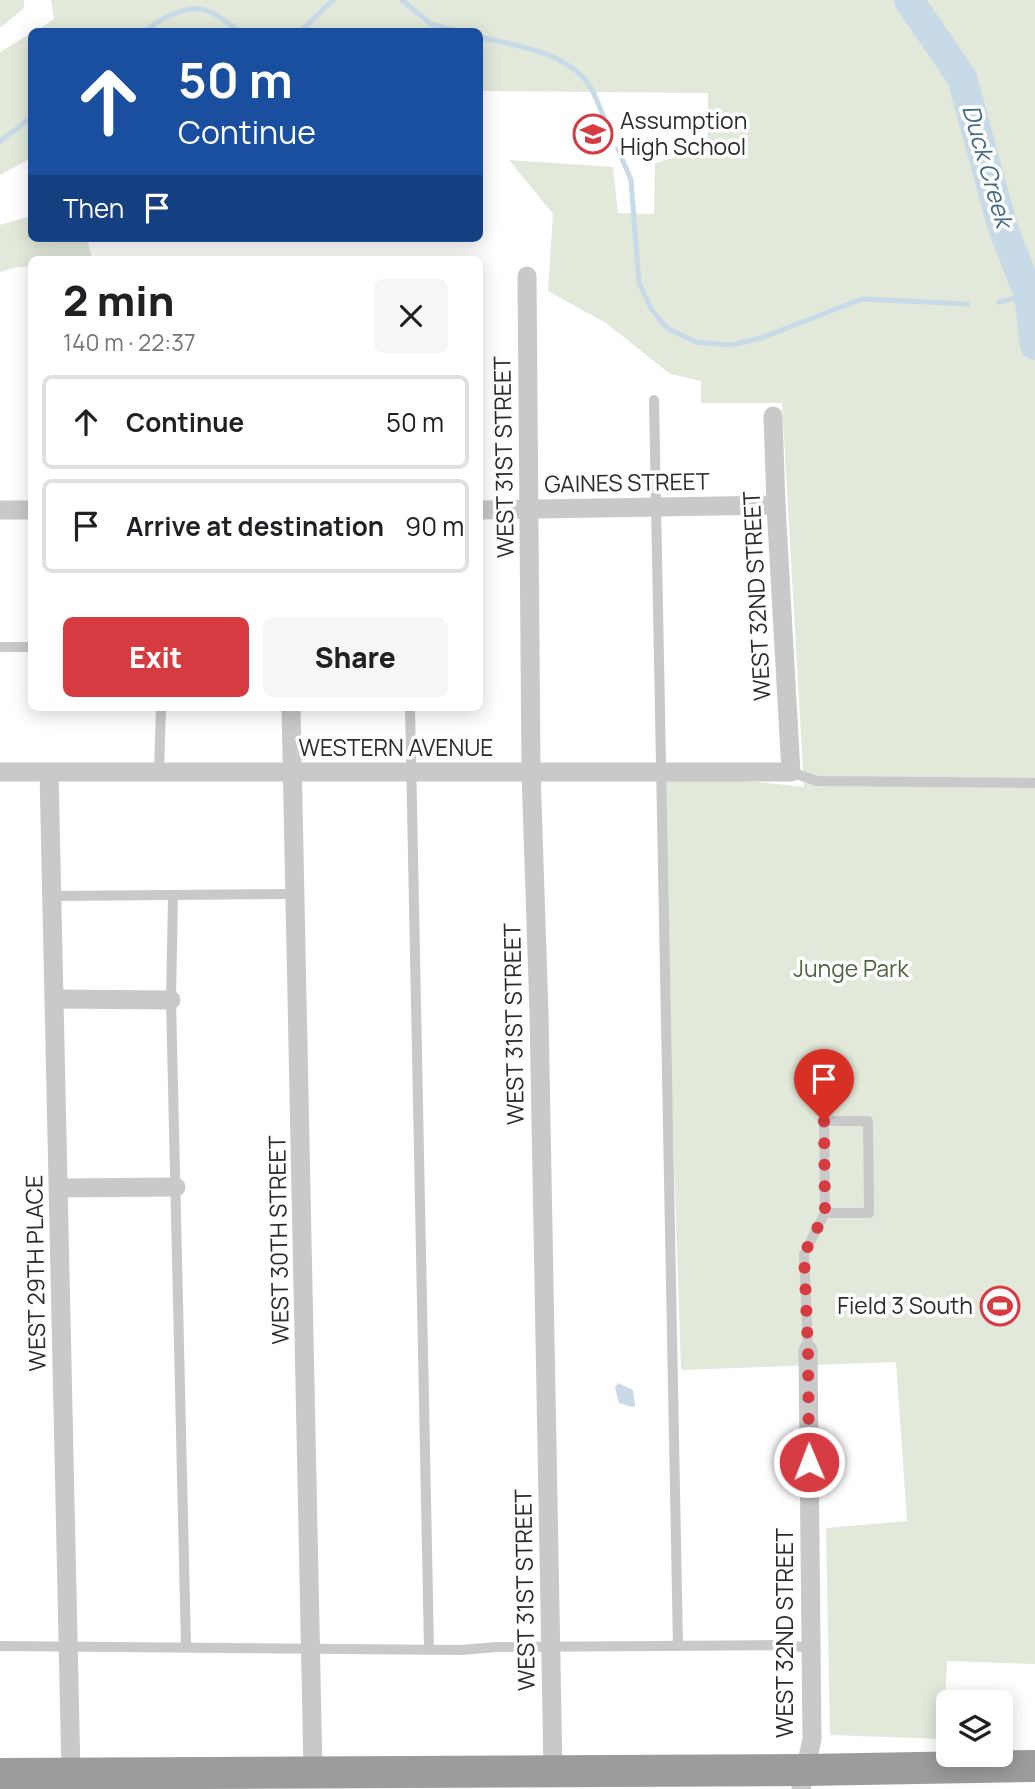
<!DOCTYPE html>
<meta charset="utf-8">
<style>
body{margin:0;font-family:Manrope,sans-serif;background:#f6f6f6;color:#202124;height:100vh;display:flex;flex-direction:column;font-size:26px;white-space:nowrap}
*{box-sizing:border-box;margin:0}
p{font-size:23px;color:#757577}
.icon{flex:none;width:38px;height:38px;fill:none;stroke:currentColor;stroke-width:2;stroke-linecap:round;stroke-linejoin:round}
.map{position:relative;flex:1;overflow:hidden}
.panel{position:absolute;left:28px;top:256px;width:455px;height:455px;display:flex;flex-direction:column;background:#fff;border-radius:10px;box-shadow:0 4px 18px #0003}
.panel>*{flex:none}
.hud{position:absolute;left:28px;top:28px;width:455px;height:214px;border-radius:10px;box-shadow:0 4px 18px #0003;background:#1a4fa0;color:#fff;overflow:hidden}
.controls{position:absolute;left:936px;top:1690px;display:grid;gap:14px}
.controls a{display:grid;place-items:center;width:77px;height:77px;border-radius:10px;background:#fff;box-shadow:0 4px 18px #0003;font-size:35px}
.pin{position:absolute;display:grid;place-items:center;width:60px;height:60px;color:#fff;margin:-72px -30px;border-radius:50% 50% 50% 0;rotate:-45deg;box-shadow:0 0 7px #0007}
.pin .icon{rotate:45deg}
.me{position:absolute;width:77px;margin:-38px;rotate:359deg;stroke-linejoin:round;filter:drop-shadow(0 0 5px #0008)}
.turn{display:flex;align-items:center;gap:24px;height:147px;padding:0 35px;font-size:32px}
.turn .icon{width:91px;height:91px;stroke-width:2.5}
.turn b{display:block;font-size:49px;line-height:60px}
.then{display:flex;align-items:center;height:66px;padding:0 35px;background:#0003;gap:14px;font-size:26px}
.round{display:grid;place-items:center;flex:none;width:74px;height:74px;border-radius:10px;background:#f6f6f6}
.overview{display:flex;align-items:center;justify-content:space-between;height:119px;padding:0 35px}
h1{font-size:42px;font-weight:800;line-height:52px}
.primary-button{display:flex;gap:14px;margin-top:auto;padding:14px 35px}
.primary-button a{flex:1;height:80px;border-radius:10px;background:#d63b41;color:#fff;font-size:28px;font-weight:800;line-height:80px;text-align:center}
.primary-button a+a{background:#f6f6f6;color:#202124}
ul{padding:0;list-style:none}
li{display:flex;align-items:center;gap:21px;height:94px;margin:0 14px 10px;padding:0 21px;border:4px solid #e0e0e0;border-radius:10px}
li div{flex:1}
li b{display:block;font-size:26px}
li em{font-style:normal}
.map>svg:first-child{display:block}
.green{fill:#e2e9da}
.water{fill:#c8dae7}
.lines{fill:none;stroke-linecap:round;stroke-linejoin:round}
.stream{stroke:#c8dae7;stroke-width:5}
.river{stroke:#c8dae7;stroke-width:30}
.service{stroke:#c9c9c9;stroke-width:10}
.minor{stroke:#c9c9c9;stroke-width:19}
.trunk{stroke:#9c9c9c;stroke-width:32}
.route{stroke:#d63b41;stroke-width:12;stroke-dasharray:0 21.6}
.labels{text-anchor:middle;stroke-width:7;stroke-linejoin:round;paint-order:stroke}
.poi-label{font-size:23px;fill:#2c2c2c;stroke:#fff;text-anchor:start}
.street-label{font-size:23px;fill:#2c2c2c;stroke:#fff}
.park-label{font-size:23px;fill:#4e643e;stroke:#fff}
.water-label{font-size:24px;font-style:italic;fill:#416987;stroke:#fff}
</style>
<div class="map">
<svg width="1035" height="1789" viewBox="0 0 1035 1789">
<rect width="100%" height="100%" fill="#fff"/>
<g class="green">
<polygon points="0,0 24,0 24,8 0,28"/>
<polygon points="51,0 1035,0 1035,1664 947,1661 943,1739 830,1735 826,1528 907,1521 896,1362 681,1370 661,772 804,787 782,403 701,403 701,381 670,374 606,323 548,291 553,214 509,160 613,167 618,213 654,214 655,163 690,153 707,153 708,93 480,91 480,32 34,32 54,19"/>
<polygon points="31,33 31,158 0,175 0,52"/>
<polygon points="31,216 32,238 87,238 92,259 32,259 31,267 17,267 0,272 0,225"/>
</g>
<polygon class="water" points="618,1383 633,1390 635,1406 633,1407 619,1403 615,1388"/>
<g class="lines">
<g class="stream">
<polyline points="402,0 431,24 460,32"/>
<path d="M144 32C162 18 190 1 212 13 223 18 230 27 241 32"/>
<polyline points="300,32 333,0"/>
<path d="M480 37C517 46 569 52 591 88 596 97 600 108 604 118"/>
<polyline points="0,141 32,117"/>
<polyline points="618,149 631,180 639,283 652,310 667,328 696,342 731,345 761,338 862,299 968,304"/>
<polyline points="999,302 1029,295"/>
</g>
<polyline class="river" points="909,0 962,78 1003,228 1029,295 1035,345"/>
<g class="service">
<polyline points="654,400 678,1646"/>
<polyline points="0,647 32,647"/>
<polyline points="410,707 429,1649"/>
<polyline points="159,772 161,707"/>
<polyline points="791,772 817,781 1035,783"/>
<polyline points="51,896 296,894"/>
<polyline points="173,896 171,1000 186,1647"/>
<polyline points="808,1350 804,1254 825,1213 869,1213 868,1121 824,1121 825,1213"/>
<polyline points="0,1646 461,1650 496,1647 784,1645 811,1648"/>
</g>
<g class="minor">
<polyline points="527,276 531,772 539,1013 553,1771"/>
<polyline points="0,510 32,510"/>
<polyline points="480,510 776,505"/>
<polyline points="291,707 313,1771"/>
<polyline points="0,772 791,772 776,505 773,416"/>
<polyline points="49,772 71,1774"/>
<polyline points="54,999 171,1000"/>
<polyline points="59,1188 176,1187"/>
<polyline points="801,1789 812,1739 808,1350"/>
</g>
<polyline class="trunk" points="0,1774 805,1770 1035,1766"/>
</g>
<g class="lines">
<polyline class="route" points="809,1462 808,1350 804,1254 825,1213 824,1121"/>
</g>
<defs>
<symbol id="school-ring" viewBox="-11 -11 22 22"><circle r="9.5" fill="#fff" stroke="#d63b41" stroke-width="1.5"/><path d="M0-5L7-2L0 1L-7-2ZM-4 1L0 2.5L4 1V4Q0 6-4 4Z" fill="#d63b41"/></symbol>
<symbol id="stadium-ring" viewBox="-11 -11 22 22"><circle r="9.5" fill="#fff" stroke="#d63b41" stroke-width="1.5"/><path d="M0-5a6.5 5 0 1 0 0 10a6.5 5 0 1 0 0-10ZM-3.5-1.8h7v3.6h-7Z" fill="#d63b41"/></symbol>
</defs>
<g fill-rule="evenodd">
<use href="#school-ring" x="571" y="112" width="44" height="44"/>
<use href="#stadium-ring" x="978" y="1284" width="44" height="44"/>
</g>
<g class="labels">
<g class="poi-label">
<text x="620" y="129">Assumption<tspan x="620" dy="26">High School</tspan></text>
<text x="973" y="1314" text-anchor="end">Field 3 South</text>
</g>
<g class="street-label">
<text transform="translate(504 457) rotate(-91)" y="8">WEST 31ST STREET</text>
<text transform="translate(627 483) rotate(-1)" y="8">GAINES STREET</text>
<text transform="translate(757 596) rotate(-93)" y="8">WEST 32ND STREET</text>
<text x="396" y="756">WESTERN AVENUE</text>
<text transform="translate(514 1024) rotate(-91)" y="8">WEST 31ST STREET</text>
<text transform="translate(279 1240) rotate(-91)" y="8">WEST 30TH STREET</text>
<text transform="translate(36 1273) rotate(-91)" y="8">WEST 29TH PLACE</text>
<text transform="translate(525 1590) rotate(-91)" y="8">WEST 31ST STREET</text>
<text transform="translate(785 1633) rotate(-90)" y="8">WEST 32ND STREET</text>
</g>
<g class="park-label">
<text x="851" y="977">Junge Park</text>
</g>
<g class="water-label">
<text transform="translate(987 166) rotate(74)" y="8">Duck Creek</text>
</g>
</g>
</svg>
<div class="controls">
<a><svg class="icon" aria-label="layers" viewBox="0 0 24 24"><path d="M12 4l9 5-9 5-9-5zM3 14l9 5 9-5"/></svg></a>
</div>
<div class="pin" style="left:824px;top:1121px;background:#d93025"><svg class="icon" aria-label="arrive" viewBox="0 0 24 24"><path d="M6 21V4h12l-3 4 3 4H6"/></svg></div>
<svg class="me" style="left:809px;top:1462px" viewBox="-20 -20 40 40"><circle r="17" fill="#d63b41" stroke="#fff" stroke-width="3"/><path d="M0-11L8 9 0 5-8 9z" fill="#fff"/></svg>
<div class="hud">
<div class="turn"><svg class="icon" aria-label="ahead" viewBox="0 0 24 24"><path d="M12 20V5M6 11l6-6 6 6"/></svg><div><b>50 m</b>Continue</div></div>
<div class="then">Then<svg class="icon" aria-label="arrive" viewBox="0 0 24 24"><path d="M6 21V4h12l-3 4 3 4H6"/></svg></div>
</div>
<section class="panel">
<div class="overview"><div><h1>2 min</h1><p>140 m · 22:37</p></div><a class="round"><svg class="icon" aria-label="close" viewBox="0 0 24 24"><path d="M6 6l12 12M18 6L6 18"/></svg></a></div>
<ul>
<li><svg class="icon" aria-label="ahead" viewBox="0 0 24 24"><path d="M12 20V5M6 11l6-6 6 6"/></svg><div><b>Continue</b></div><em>50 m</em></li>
<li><svg class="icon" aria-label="arrive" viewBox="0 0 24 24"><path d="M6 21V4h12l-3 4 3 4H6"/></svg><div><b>Arrive at destination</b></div><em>90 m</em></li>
</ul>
<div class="primary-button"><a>Exit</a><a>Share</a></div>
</section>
</div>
